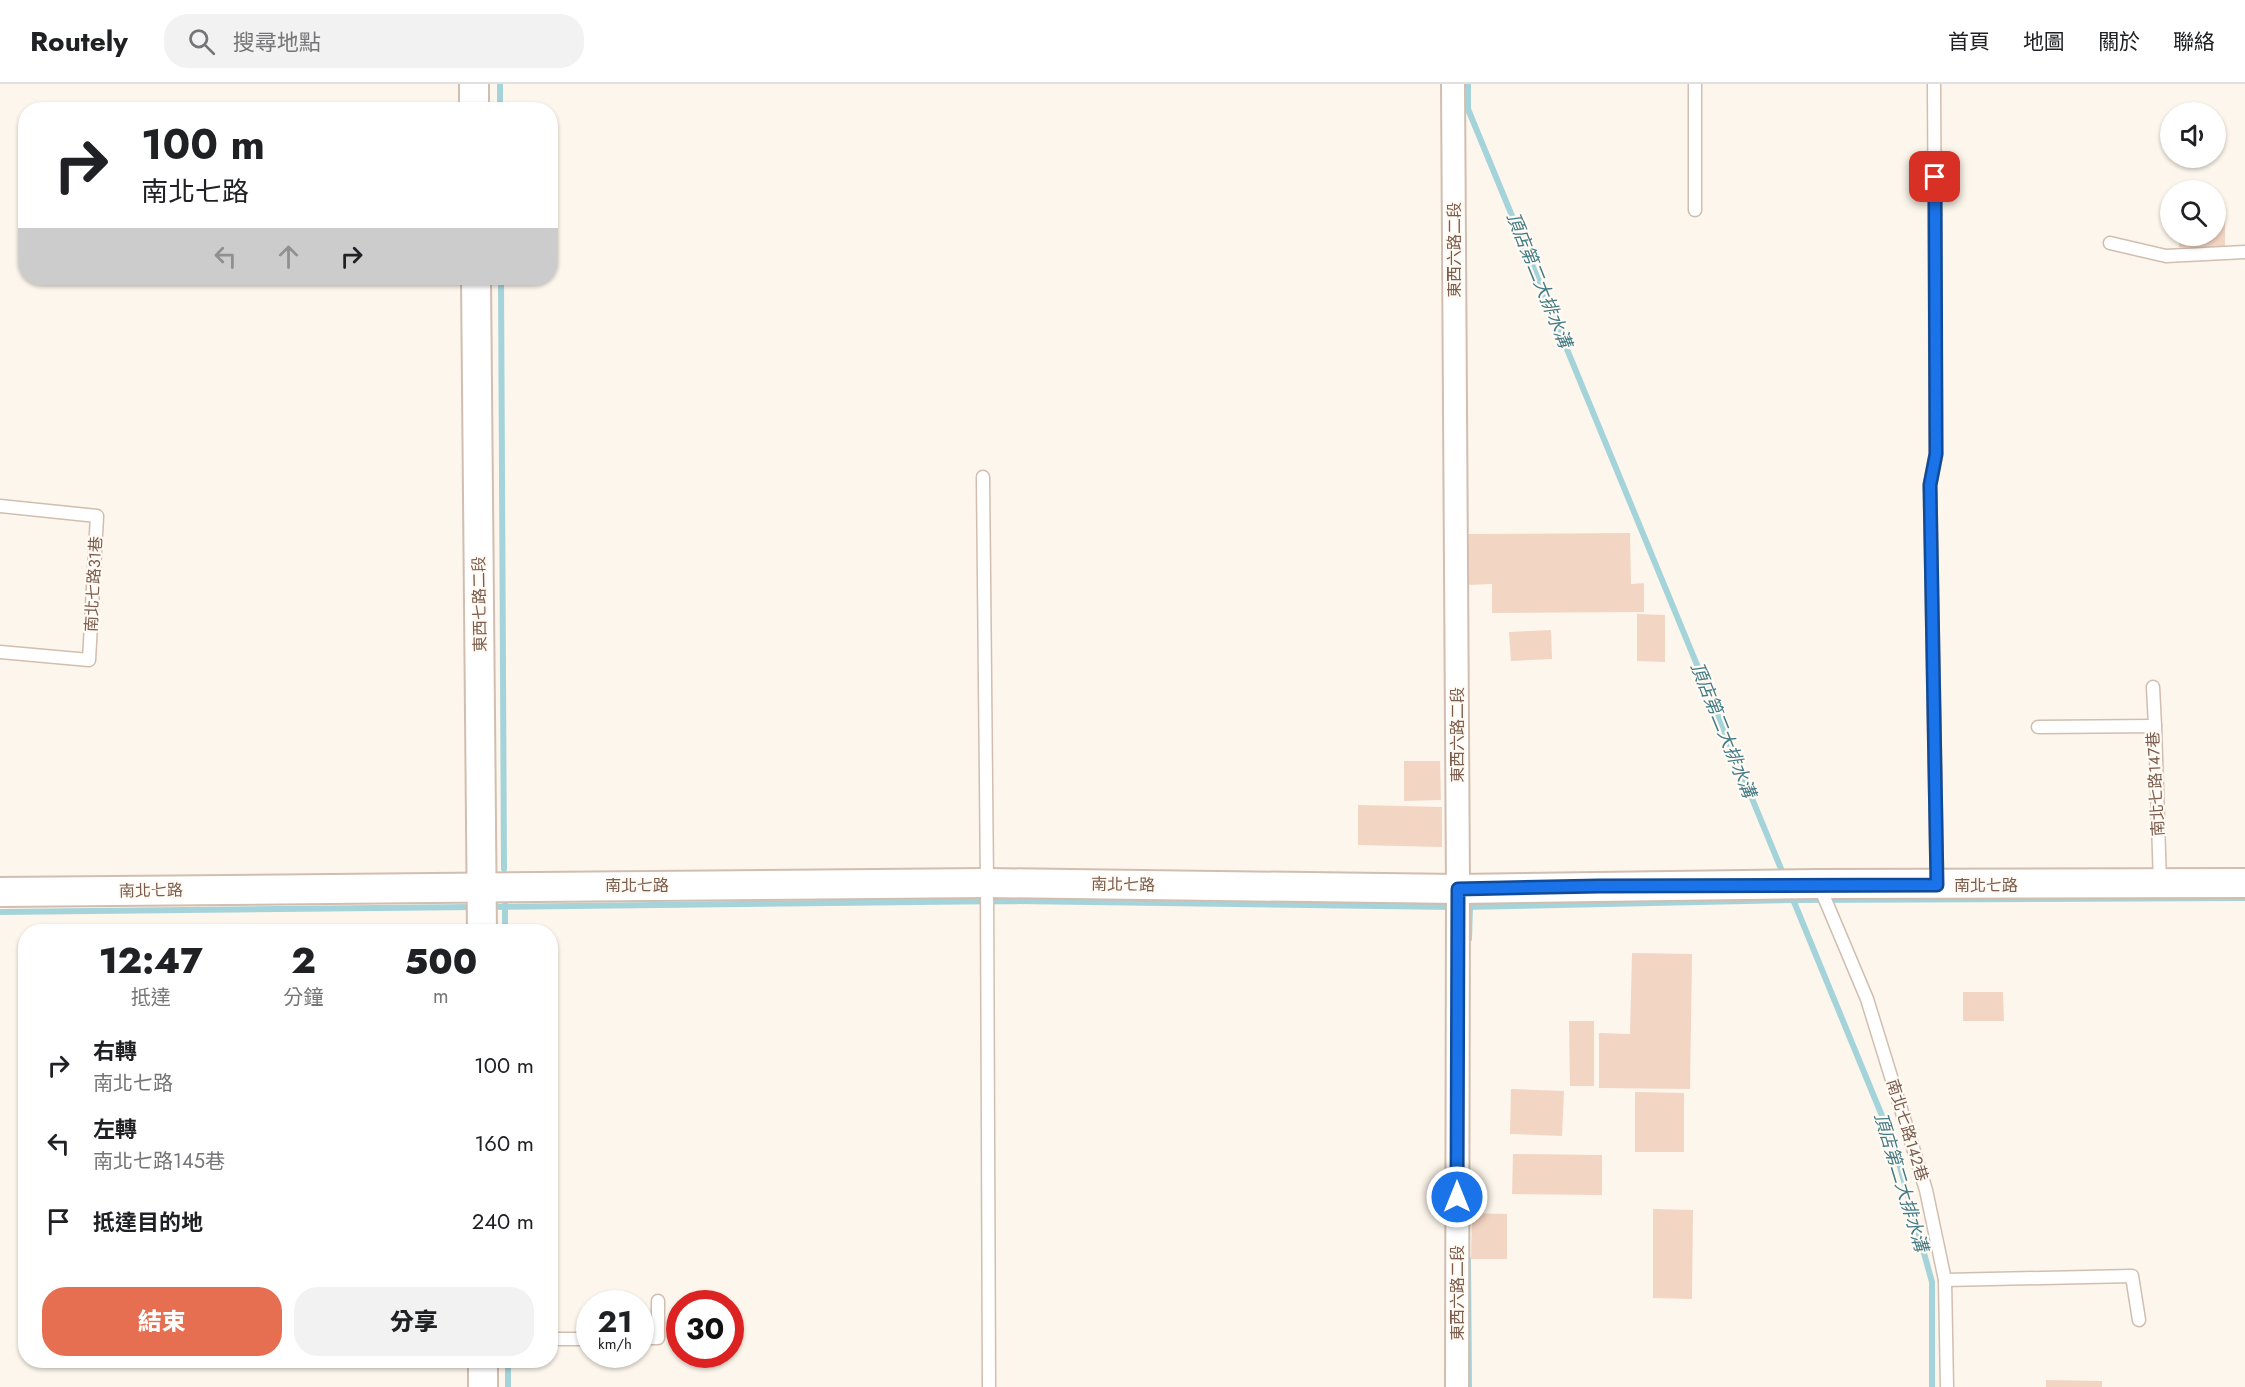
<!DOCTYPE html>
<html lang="zh-TW">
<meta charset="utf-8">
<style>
body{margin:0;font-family:Jost,"Noto Sans TC",sans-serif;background:#f2f2f2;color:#202124;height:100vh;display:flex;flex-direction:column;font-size:22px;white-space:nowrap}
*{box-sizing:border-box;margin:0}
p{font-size:20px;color:#757577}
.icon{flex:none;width:33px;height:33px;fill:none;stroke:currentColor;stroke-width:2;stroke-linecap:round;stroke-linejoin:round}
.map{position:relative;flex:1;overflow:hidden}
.drawer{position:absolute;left:18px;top:840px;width:540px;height:444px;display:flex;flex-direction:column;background:#fff;border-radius:24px;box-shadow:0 2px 4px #0004}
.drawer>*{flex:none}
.hud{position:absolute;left:18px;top:18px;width:540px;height:183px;border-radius:24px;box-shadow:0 2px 4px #0004;background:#fff;color:#202124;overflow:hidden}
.fabs{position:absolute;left:2160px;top:18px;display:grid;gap:12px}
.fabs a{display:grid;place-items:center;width:66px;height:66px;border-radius:50%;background:#fff;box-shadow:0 2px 4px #0004;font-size:30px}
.speed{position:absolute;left:576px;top:1206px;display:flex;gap:12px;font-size:30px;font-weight:700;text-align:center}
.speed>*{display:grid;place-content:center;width:78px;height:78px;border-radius:50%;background:#fff;box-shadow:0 2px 4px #0004;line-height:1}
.speed small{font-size:15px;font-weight:400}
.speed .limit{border:9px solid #d22;background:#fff;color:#111}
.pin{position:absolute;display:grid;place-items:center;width:51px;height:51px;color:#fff;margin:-26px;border-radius:12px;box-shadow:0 3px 9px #0006}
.me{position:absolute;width:66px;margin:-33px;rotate:0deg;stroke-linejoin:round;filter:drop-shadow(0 0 4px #0008)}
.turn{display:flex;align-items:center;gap:21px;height:126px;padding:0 24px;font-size:27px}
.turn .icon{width:78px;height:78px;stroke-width:2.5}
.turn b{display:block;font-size:42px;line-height:51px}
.lanes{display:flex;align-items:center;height:57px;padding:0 24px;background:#0003;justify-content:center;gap:30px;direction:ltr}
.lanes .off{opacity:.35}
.eta{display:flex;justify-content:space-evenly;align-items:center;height:102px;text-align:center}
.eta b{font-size:36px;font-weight:800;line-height:42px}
.primary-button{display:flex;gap:12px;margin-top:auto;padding:12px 24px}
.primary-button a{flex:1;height:69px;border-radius:24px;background:#e76f51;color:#fff;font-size:24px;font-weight:800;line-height:69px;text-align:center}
.primary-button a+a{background:#f2f2f2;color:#202124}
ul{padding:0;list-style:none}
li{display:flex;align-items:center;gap:18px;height:78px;padding:0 24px}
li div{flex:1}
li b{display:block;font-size:22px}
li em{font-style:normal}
header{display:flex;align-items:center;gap:36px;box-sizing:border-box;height:84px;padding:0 30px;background:#fff;border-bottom:2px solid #e0e0e0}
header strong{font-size:28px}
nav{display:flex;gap:33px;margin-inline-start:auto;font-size:21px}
.search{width:420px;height:54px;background:#f2f2f2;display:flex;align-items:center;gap:15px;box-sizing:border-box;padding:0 21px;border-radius:24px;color:#757577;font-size:22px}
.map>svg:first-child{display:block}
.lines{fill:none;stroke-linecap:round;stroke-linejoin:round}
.stream{stroke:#a5d3da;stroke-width:6}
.building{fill:#f3d5c3}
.service-casing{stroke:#d1beb0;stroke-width:15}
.minor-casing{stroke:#d1beb0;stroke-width:26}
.tertiary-casing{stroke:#d1beb0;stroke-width:32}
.service{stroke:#fff;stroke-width:12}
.minor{stroke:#fff;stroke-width:22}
.tertiary{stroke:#fff;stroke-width:28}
.route-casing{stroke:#114b97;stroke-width:15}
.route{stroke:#1a73e8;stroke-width:10}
.labels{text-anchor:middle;stroke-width:4.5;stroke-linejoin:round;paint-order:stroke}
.street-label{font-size:16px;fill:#7a5c4d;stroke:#fffaf3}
.water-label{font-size:18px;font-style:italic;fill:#437c86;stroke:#fffaf3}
</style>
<header>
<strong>Routely</strong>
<div class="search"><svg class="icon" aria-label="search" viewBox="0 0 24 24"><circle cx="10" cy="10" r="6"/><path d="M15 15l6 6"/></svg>搜尋地點</div>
<nav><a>首頁</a><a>地圖</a><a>關於</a><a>聯絡</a></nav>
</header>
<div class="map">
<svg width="2245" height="1303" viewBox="0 0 2245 1303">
<rect width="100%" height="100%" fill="#fdf6ec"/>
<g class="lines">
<g class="stream">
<polyline points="500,0 500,26"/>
<polyline points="1468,0 1468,25 1784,792"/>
<polyline points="501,194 504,785"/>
<polyline points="1792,813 1894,1061 1932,1198 1932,1303"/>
<polyline points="505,821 505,848"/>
<polyline points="488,823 1007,817 1452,823"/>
<polyline points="1463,823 1793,816 2245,814"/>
<polyline points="0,828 475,823"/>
<polyline points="1469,855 1470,823"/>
<polyline points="1468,1175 1469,1303"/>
<polyline points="508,1276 508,1303"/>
</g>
</g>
<g class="building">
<polygon points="2216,131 2225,131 2225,163 2179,163 2179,152 2216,152"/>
<polygon points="1630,449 1631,500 1644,499 1644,528 1492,529 1492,500 1468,501 1468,450"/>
<polygon points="1637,530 1665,531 1665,578 1637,577"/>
<polygon points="1551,546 1552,575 1511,577 1509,548"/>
<polygon points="1404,677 1440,677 1441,716 1404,717"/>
<polygon points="1358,721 1442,723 1442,763 1358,761"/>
<polygon points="1632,869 1692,870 1690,1005 1599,1004 1599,949 1630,950"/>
<polygon points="1963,908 2003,908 2004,937 1963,937"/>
<polygon points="1569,937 1594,937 1594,1002 1570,1002"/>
<polygon points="1511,1005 1564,1007 1562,1052 1510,1050"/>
<polygon points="1635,1008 1684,1009 1684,1068 1635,1068"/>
<polygon points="1513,1070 1602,1071 1602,1111 1512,1110"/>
<polygon points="1653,1125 1693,1126 1692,1215 1653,1214"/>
<polygon points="1472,1129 1507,1130 1507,1175 1471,1175"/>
<polygon points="2046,1296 2102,1297 2102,1303 2046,1303"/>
</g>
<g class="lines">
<defs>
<g id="service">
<polyline points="1934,0 1936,370 1930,401 1937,801"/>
<polyline points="1695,126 1695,0"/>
<polyline points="2110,159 2166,172 2245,168"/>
<polyline points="983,393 987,799 989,1303"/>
<polyline points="0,422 97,432 89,576 0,568"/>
<polyline points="2153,603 2155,642"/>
<polyline points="2038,643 2155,642 2160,800"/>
<polyline points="1819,801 1867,915 1926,1106 1945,1196 1947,1303"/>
<polyline points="1945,1196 2132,1192 2139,1236"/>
<polyline points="640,1254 658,1254 658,1217"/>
<polyline points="550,1255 590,1255"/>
</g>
<polyline id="minor" points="1453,0 1458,805 1457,1303"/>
<g id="tertiary">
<polyline points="474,0 474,26"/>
<polyline points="476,194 482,848"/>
<polyline points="0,808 987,799 1458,805 1818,800 2245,799"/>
<polyline points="483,1276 483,1303"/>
</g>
</defs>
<use href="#service" class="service-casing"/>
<use href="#minor" class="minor-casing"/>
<use href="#tertiary" class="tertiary-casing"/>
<use href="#service" class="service"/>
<use href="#minor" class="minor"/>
<use href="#tertiary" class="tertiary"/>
</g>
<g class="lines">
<defs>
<polyline id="route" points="1457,1113 1458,805 1599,802 1937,801 1930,401 1936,370 1935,93"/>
</defs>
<use href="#route" class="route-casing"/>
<use href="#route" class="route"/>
</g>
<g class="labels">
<g class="street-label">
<text transform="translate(1454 166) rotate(-90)" y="6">東西六路二段</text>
<text transform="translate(93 500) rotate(-87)" y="6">南北七路31巷</text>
<text transform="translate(479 520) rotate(-91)" y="6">東西七路二段</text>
<text transform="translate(1457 651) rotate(-90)" y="6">東西六路二段</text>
<text transform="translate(2155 700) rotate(-93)" y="6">南北七路147巷</text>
<text transform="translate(1123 800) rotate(1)" y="6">南北七路</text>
<text x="637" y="807">南北七路</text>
<text x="1986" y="807">南北七路</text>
<text transform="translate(151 806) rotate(-1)" y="6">南北七路</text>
<text transform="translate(1908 1046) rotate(73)" y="6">南北七路142巷</text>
<text transform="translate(1457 1209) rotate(-90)" y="6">東西六路二段</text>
</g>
<g class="water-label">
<text transform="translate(1539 196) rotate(68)" y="6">頂店第二大排水溝</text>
<text transform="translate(1723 646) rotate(68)" y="6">頂店第二大排水溝</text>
<text transform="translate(1901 1098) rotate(73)" y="6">頂店第二大排水溝</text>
</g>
</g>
</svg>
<div class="fabs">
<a><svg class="icon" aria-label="sound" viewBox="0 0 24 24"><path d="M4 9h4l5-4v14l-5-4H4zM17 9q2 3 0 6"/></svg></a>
<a><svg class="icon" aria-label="search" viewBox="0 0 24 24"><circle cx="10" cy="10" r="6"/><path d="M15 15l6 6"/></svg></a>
</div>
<div class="speed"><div>21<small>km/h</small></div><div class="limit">30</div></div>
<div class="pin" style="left:1935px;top:93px;background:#d93025"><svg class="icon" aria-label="arrive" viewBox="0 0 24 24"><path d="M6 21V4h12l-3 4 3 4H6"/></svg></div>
<svg class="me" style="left:1457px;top:1113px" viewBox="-20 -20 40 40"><circle r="17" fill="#1a73e8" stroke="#fff" stroke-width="3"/><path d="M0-11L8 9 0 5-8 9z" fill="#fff"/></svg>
<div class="hud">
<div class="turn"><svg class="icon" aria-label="right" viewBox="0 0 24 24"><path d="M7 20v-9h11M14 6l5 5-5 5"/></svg><div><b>100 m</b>南北七路</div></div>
<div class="lanes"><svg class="icon off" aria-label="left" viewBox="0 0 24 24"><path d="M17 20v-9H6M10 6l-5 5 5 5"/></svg><svg class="icon off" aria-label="ahead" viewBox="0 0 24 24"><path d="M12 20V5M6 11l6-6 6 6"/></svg><svg class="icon" aria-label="right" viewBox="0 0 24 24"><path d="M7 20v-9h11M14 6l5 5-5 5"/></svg></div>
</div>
<section class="drawer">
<div class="eta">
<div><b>12:47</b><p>抵達</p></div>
<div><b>2</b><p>分鐘</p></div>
<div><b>500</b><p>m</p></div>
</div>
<ul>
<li><svg class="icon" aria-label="right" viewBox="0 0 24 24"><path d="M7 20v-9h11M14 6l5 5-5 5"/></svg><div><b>右轉</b><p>南北七路</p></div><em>100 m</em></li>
<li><svg class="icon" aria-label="left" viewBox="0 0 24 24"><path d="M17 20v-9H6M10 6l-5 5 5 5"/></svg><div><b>左轉</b><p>南北七路145巷</p></div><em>160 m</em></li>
<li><svg class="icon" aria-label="arrive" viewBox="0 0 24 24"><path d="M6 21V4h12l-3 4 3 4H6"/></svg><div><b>抵達目的地</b></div><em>240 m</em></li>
</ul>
<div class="primary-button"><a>結束</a><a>分享</a></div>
</section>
</div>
